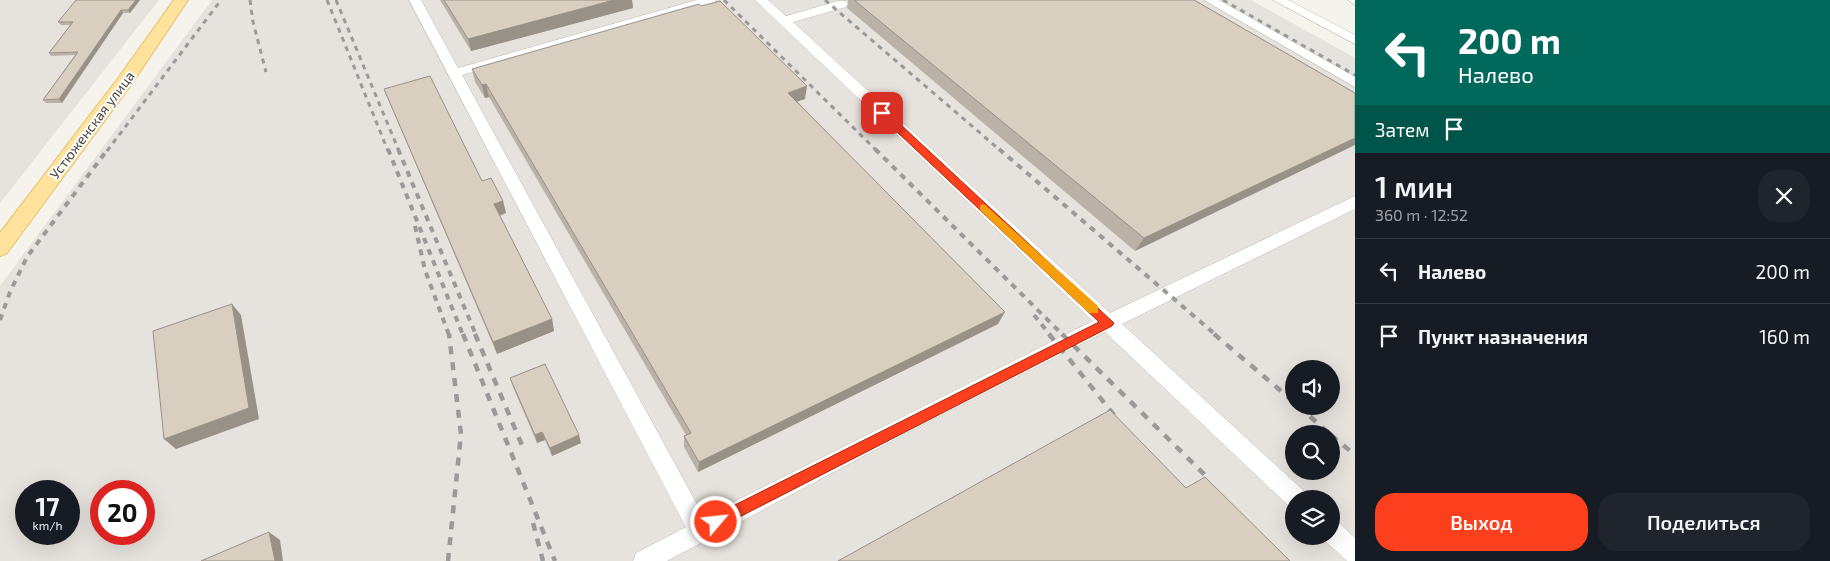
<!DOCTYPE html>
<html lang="ru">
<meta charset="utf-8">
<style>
body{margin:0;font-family:"Exo 2",sans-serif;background:#20242c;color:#f1f3f6;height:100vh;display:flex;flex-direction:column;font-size:19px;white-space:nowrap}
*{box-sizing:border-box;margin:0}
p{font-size:16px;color:#9ea1a6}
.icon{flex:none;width:28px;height:28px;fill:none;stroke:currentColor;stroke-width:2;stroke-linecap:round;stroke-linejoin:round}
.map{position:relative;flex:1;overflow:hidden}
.panel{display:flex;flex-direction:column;background:#171b24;width:475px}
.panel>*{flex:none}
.top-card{background:#00695c;color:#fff;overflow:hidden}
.fabs{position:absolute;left:1285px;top:360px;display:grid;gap:10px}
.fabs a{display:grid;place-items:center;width:55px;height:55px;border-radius:50%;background:#171b24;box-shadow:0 5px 20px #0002;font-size:25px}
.speed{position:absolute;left:15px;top:480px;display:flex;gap:10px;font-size:25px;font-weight:700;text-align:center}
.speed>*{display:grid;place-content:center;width:65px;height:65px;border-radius:50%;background:#171b24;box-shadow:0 5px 20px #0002;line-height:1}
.speed small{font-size:12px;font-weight:400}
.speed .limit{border:8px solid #d22;background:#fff;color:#111}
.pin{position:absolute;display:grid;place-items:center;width:42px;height:42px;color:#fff;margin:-21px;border-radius:10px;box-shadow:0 2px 8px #0006}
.me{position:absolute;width:55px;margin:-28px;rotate:62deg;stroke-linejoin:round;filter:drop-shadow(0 0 4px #0008)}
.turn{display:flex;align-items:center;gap:18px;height:105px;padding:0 20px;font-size:22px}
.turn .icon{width:65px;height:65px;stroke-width:2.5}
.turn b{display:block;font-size:35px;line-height:42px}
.then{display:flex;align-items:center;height:48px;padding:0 20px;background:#0003;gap:10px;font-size:19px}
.round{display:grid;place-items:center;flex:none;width:52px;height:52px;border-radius:20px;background:#20242c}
.overview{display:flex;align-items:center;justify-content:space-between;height:85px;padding:0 20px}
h1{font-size:30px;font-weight:600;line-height:38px}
.action{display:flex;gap:10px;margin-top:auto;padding:10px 20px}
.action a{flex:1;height:58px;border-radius:20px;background:#fc3f1d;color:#fff;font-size:20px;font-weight:600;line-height:58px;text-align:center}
.action a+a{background:#20242c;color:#f1f3f6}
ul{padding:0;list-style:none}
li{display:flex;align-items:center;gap:15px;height:65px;padding:0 20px;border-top:1px solid #363941}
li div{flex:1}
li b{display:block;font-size:19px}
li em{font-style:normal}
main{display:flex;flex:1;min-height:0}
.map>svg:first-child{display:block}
.industrial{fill:#e6e2dd;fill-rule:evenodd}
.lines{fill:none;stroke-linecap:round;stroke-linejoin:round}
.minor-casing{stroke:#c2bbae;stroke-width:1}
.major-casing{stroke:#e6c16a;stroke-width:2}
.minor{fill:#fff;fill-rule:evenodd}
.major{fill:#ffe39c;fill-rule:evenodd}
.rail-far2{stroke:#9a9a9a;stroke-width:3;stroke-dasharray:5 5;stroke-linecap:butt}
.rail-far1{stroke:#9a9a9a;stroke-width:4;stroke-dasharray:6 6;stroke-linecap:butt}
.rail{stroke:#9a9a9a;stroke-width:4.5;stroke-dasharray:8 8;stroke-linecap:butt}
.wall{fill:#bab2a6}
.shaded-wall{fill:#979187}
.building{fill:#d8cfc1;stroke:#979187}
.route{fill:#fc3f1d;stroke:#a42913}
.slow{fill:#f59e0b}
.labels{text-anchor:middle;stroke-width:4;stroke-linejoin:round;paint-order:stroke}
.street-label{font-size:14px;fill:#4b4439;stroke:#fff}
</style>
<main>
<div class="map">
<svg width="1355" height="561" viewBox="0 0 1355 561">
<rect width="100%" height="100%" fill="#f6f3ec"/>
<g class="industrial">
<polygon points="0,0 159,0 0,203"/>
<path d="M212 0H1251L1355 58V561H0V286ZM1294 369H1331V406H1294ZM1294 434H1331V471H1294ZM26 491H69V534H26ZM101 491H144V534H101ZM1294 499H1331V536H1294Z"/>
</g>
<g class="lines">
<defs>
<g id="minor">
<polygon points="409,0 421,0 458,68 697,0 716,0 714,3 462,75 704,517 1093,321 755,0 768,0 786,16 838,1 846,1 848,4 846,7 793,22 1110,313 1355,196 1355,209 1122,324 1305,492 1308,499 1294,499 1294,508 1289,506 1105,332 916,428 667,561 633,561 636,553 686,527"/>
<polygon points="1204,0 1219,0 1355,77 1355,87"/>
<polygon points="1273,0 1288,0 1355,35 1355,44"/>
<polygon points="1348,0 1355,0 1355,5"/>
<polygon points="1331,520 1339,523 1355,538 1355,561 1347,561 1323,539 1322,536 1331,536"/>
</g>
<polygon id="major" points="174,0 188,0 131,85 7,253 0,256 0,233 119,77"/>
</defs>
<use href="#minor" class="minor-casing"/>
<use href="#major" class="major-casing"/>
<use href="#minor" class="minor"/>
<use href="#major" class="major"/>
<g class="rail-far2">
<polyline points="250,0 253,22 266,72"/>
<polyline points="327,0 388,151"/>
<polyline points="336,0 399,151"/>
<polyline points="724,0 877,151"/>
<polyline points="825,0 1001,151"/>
<polyline points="1223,0 1355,75"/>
<polyline points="107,151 221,0"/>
</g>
<g class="rail-far1">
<polyline points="388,149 463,335"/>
<polyline points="398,149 476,335"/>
<polyline points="875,149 1063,335"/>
<polyline points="999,149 1216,335"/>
<polyline points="415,226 425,270 449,335"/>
<polyline points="1034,315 1050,335"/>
<polyline points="0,320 10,292 27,257 108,149"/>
</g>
<g class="rail">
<polyline points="463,334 555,561"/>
<polyline points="475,334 524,450"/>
<polyline points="1049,334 1118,420"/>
<polyline points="1062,334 1207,477"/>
<polyline points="1214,334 1294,402"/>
<polyline points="1298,406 1330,434"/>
<polyline points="1331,435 1355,455"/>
<polyline points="533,523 543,561"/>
<polyline points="448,561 461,434 449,334"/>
</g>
</g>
<g class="wall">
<polygon points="140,0 130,13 123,13 62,103 46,103 43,100 75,55 51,56 49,53 70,25 61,25 58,22"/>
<polygon points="440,0 632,0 633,8 471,51"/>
<polygon points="848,0 1194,0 1355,93 1135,251 847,8 848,2"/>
<polygon points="472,69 805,99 797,101 998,324 698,472 684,447 684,436 686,435 489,97 485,98 475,82"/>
<polygon points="384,89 503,201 506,213 500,216 552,319 554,331 497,354 389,101"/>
<polygon points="510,378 581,443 552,456 545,440 537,443 513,387"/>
</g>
<g class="shaded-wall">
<polygon points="136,0 140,0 130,13 128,10"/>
<polygon points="614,0 632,0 633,8 471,51 468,39"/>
<polygon points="121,10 123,13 62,103 59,99"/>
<polygon points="486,84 489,97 485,98 482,85"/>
<polygon points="807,86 805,99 787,105 788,93"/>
<polygon points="1355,138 1355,145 1135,251 1144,238"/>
<polygon points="503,201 506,213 497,216 494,204"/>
<polygon points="232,304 241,315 259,419 176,449 164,439"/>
<polygon points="1005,312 998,324 698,472 699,462"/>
<polygon points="552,319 554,331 497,354 493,342"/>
<polygon points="542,432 545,440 537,443 535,435"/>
<polygon points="579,435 581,443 552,456 550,448"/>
<polygon points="269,532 280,540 283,561 275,561"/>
</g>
<g class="building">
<polygon points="76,0 136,0 128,10 121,10 59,99 43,100 78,52 49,53 73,22 58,22"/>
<polygon points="444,0 614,0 468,39"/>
<polygon points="854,0 1194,0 1355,93 1355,138 1144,238"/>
<polygon points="720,1 807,86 788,93 1005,312 699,462 684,436 691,433 486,84 482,85 472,69 699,4 701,6"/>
<polygon points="430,76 482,181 491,178 503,201 494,204 552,319 493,342 384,89"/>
<polygon points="232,304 249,408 164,439 153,331"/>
<polygon points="545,364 579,435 550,448 542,432 535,435 510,378"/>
<polygon points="1110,410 1186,488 1205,477 1290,561 838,561"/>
<polygon points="269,532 275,561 201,561"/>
</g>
<polygon class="route" points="879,111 886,111 1114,323 1112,326 716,529 711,527 709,522 711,517 1099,322 879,115"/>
<polygon class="slow" points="984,204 1098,306 1098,313 1089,313 980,210 980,205"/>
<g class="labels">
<g class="street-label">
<text transform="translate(92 125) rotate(-53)" y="5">Устюженская улица</text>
</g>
</g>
</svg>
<div class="fabs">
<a><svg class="icon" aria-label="sound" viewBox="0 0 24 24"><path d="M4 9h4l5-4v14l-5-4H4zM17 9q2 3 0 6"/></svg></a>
<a><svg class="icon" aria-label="search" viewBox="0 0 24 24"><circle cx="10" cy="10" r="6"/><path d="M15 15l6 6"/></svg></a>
<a><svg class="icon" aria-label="layers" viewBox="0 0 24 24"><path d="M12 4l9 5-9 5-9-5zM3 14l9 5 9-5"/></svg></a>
</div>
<div class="speed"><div>17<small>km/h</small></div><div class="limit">20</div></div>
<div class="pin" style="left:882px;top:113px;background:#d93025"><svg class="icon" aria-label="arrive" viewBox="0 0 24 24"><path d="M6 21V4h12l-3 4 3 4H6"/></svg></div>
<svg class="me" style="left:716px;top:522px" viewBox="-20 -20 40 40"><circle r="17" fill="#fc3f1d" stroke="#fff" stroke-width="3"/><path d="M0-11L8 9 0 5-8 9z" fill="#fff"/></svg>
</div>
<section class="panel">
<div class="top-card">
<div class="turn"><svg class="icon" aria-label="left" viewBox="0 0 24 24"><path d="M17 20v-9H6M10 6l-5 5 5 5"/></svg><div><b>200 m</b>Налево</div></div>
<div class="then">Затем<svg class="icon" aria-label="arrive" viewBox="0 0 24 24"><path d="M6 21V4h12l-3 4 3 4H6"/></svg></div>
</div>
<div class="overview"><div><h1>1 мин</h1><p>360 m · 12:52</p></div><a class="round"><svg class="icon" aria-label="close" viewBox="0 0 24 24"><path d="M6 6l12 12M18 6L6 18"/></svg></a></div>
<ul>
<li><svg class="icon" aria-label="left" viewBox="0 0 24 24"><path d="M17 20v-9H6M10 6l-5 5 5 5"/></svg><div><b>Налево</b></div><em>200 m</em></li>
<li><svg class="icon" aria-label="arrive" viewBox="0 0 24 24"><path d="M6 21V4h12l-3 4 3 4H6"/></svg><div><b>Пункт назначения</b></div><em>160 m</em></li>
</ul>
<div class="action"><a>Выход</a><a>Поделиться</a></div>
</section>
</main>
